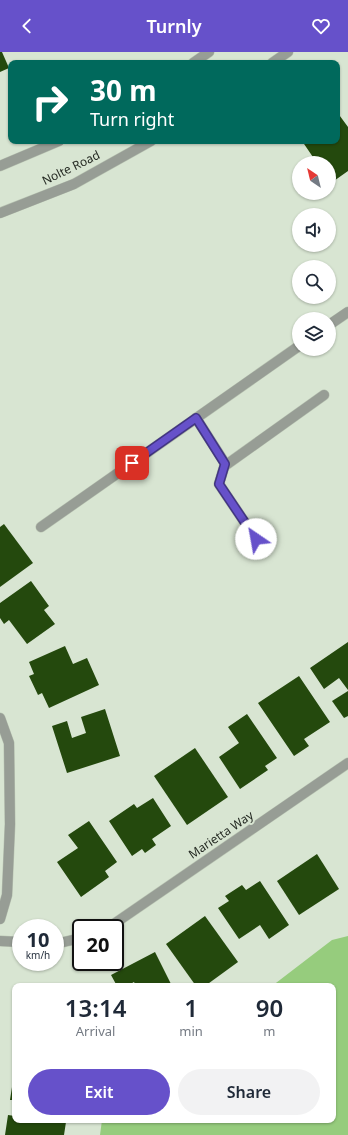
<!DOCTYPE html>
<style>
body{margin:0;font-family:"Noto Sans",sans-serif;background:#f2f2f3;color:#1f2937;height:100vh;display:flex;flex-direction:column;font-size:15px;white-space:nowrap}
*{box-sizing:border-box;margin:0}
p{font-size:13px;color:#747a83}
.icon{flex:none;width:22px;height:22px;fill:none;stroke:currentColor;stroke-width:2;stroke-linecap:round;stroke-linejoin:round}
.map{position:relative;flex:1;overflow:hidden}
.drawer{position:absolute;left:12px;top:931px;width:324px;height:140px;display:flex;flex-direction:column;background:#fff;border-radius:8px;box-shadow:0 1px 3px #0004}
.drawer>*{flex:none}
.guide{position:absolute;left:8px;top:8px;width:332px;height:84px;border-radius:8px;box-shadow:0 1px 3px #0004;background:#00695c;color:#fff;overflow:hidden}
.needle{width:26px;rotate:325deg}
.controls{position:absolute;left:292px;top:104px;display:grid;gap:8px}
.controls a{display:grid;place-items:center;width:44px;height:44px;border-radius:50%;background:#fff;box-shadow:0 1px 3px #0004;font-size:20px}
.speed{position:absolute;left:12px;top:867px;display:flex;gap:8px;font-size:20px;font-weight:700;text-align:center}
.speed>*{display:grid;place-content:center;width:52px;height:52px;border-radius:50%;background:#fff;box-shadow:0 1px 3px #0004;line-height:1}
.speed small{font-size:10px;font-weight:400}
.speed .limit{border:2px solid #111;border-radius:6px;background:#fff;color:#111}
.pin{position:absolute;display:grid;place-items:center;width:34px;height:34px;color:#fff;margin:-17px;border-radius:8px;box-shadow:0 2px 6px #0006}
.me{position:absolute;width:44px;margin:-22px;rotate:327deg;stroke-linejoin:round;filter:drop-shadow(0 0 3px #0008)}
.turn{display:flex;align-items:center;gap:14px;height:84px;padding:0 16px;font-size:18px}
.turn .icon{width:52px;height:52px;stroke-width:2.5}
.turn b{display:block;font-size:28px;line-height:34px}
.eta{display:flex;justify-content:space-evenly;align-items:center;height:68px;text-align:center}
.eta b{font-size:24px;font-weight:600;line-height:28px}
.primary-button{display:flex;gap:8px;margin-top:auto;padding:8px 16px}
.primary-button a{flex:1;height:46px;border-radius:24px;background:#6651ca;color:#fff;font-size:16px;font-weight:600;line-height:46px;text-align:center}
.primary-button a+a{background:#f2f2f3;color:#1f2937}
header{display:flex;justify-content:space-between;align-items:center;height:52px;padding:0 16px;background:#6651ca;color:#fff;font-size:18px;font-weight:600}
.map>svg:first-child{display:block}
.water{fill:#96cc7d}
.building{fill:#24490d}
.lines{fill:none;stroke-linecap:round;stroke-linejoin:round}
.minor-casing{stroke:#b8c3b2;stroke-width:11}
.minor{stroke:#979d95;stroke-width:10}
.route-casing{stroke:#423583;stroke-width:10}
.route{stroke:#6651ca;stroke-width:7}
.labels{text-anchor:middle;stroke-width:4;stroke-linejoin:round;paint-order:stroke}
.street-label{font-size:12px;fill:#252a23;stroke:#d8e5d2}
</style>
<header><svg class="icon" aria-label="back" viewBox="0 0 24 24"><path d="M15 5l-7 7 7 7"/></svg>Turnly<svg class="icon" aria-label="heart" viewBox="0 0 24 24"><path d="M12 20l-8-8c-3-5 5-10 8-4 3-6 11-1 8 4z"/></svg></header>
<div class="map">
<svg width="348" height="1083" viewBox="0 0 348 1083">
<rect width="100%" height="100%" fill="#d8e5d2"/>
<polygon class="water" points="348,884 348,1083 100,1083 102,1068 333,1068 333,934 272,934 332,888"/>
<g class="building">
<polygon points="0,0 2,0 9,16 0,20"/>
<polygon points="337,60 348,75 348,119 331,131 329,128 329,111 317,111 302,89 337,89"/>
<polygon points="4,472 33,511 0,535 0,475"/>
<polygon points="31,529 49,554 44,558 55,572 27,592 9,568 4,572 0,566 0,551"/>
<polygon points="348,590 348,638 339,626 324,637 310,616"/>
<polygon points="65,594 73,612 87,606 99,633 49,656 42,641 38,643 29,624 34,622 29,610"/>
<polygon points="299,624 330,670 304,687 309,694 294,704 258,651"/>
<polygon points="348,639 348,664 344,666 332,649"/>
<polygon points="105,657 120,704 67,721 52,674 67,669 72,686 86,681 81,665"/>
<polygon points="247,662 277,706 265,714 268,718 240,737 219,705 239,691 228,675"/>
<polygon points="195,696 228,745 187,773 154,724"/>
<polygon points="153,746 171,774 152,787 156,793 145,801 142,797 132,804 109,769 134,752 137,756"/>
<polygon points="89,769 117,810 105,819 109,825 81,845 57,810 78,796 68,783"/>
<polygon points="317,802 339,837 299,863 277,829"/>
<polygon points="260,829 289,873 269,887 260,873 239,887 218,856 229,849 225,844 242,833 246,838"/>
<polygon points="205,864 238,910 205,934 196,934 166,892"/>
<polygon points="155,900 172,934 136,934 134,930 127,934 117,934 111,923"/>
<polygon points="14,1022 15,1022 15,1048 10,1048"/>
<polygon points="8,1063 15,1064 15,1068 48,1068 66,1070 64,1083 5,1083"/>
</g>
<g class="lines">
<defs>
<g id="minor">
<polyline points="193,11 209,0"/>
<polyline points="272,11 288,0"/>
<polyline points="0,114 59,89"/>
<polyline points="0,161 74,132 151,89"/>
<polyline points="329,273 348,260"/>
<polyline points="196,366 226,413 324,343"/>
<polyline points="225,412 219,432 256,487"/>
<polyline points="41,475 299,294"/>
<polyline points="0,666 9,691 10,772 7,843 0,867"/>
<polyline points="108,876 348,711"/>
<polyline points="0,889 21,890"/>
<polyline points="55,892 81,886"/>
</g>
</defs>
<use href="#minor" class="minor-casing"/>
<use href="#minor" class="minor"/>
</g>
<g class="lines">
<defs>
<polyline id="route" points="132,411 196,366 225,412 219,432 256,487"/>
</defs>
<use href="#route" class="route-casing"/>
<use href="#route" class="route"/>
</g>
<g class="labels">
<g class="street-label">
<text transform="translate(71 116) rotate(-26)" y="4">Nolte Road</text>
<text transform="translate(221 783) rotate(-34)" y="4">Marietta Way</text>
</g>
</g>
</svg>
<div class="controls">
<a><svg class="needle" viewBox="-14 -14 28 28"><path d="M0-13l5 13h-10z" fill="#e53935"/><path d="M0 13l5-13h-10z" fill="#747a83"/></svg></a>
<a><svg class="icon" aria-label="sound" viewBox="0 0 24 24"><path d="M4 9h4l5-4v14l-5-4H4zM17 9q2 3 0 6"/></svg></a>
<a><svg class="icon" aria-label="search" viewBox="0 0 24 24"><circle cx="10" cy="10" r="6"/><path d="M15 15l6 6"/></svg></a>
<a><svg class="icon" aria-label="layers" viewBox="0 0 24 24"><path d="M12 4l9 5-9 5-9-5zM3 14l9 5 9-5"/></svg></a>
</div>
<div class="speed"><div>10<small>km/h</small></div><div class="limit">20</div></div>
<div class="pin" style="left:132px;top:411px;background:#d93025"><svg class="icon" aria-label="arrive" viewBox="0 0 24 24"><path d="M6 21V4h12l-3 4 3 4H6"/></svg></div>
<svg class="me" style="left:256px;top:487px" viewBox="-20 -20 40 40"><circle r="19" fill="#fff"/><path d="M0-13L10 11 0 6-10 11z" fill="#6651ca"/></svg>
<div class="guide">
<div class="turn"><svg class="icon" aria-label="right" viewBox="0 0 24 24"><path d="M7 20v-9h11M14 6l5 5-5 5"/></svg><div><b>30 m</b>Turn right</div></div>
</div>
<section class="drawer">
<div class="eta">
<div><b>13:14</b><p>Arrival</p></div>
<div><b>1</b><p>min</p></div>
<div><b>90</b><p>m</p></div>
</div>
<div class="primary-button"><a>Exit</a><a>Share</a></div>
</section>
</div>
